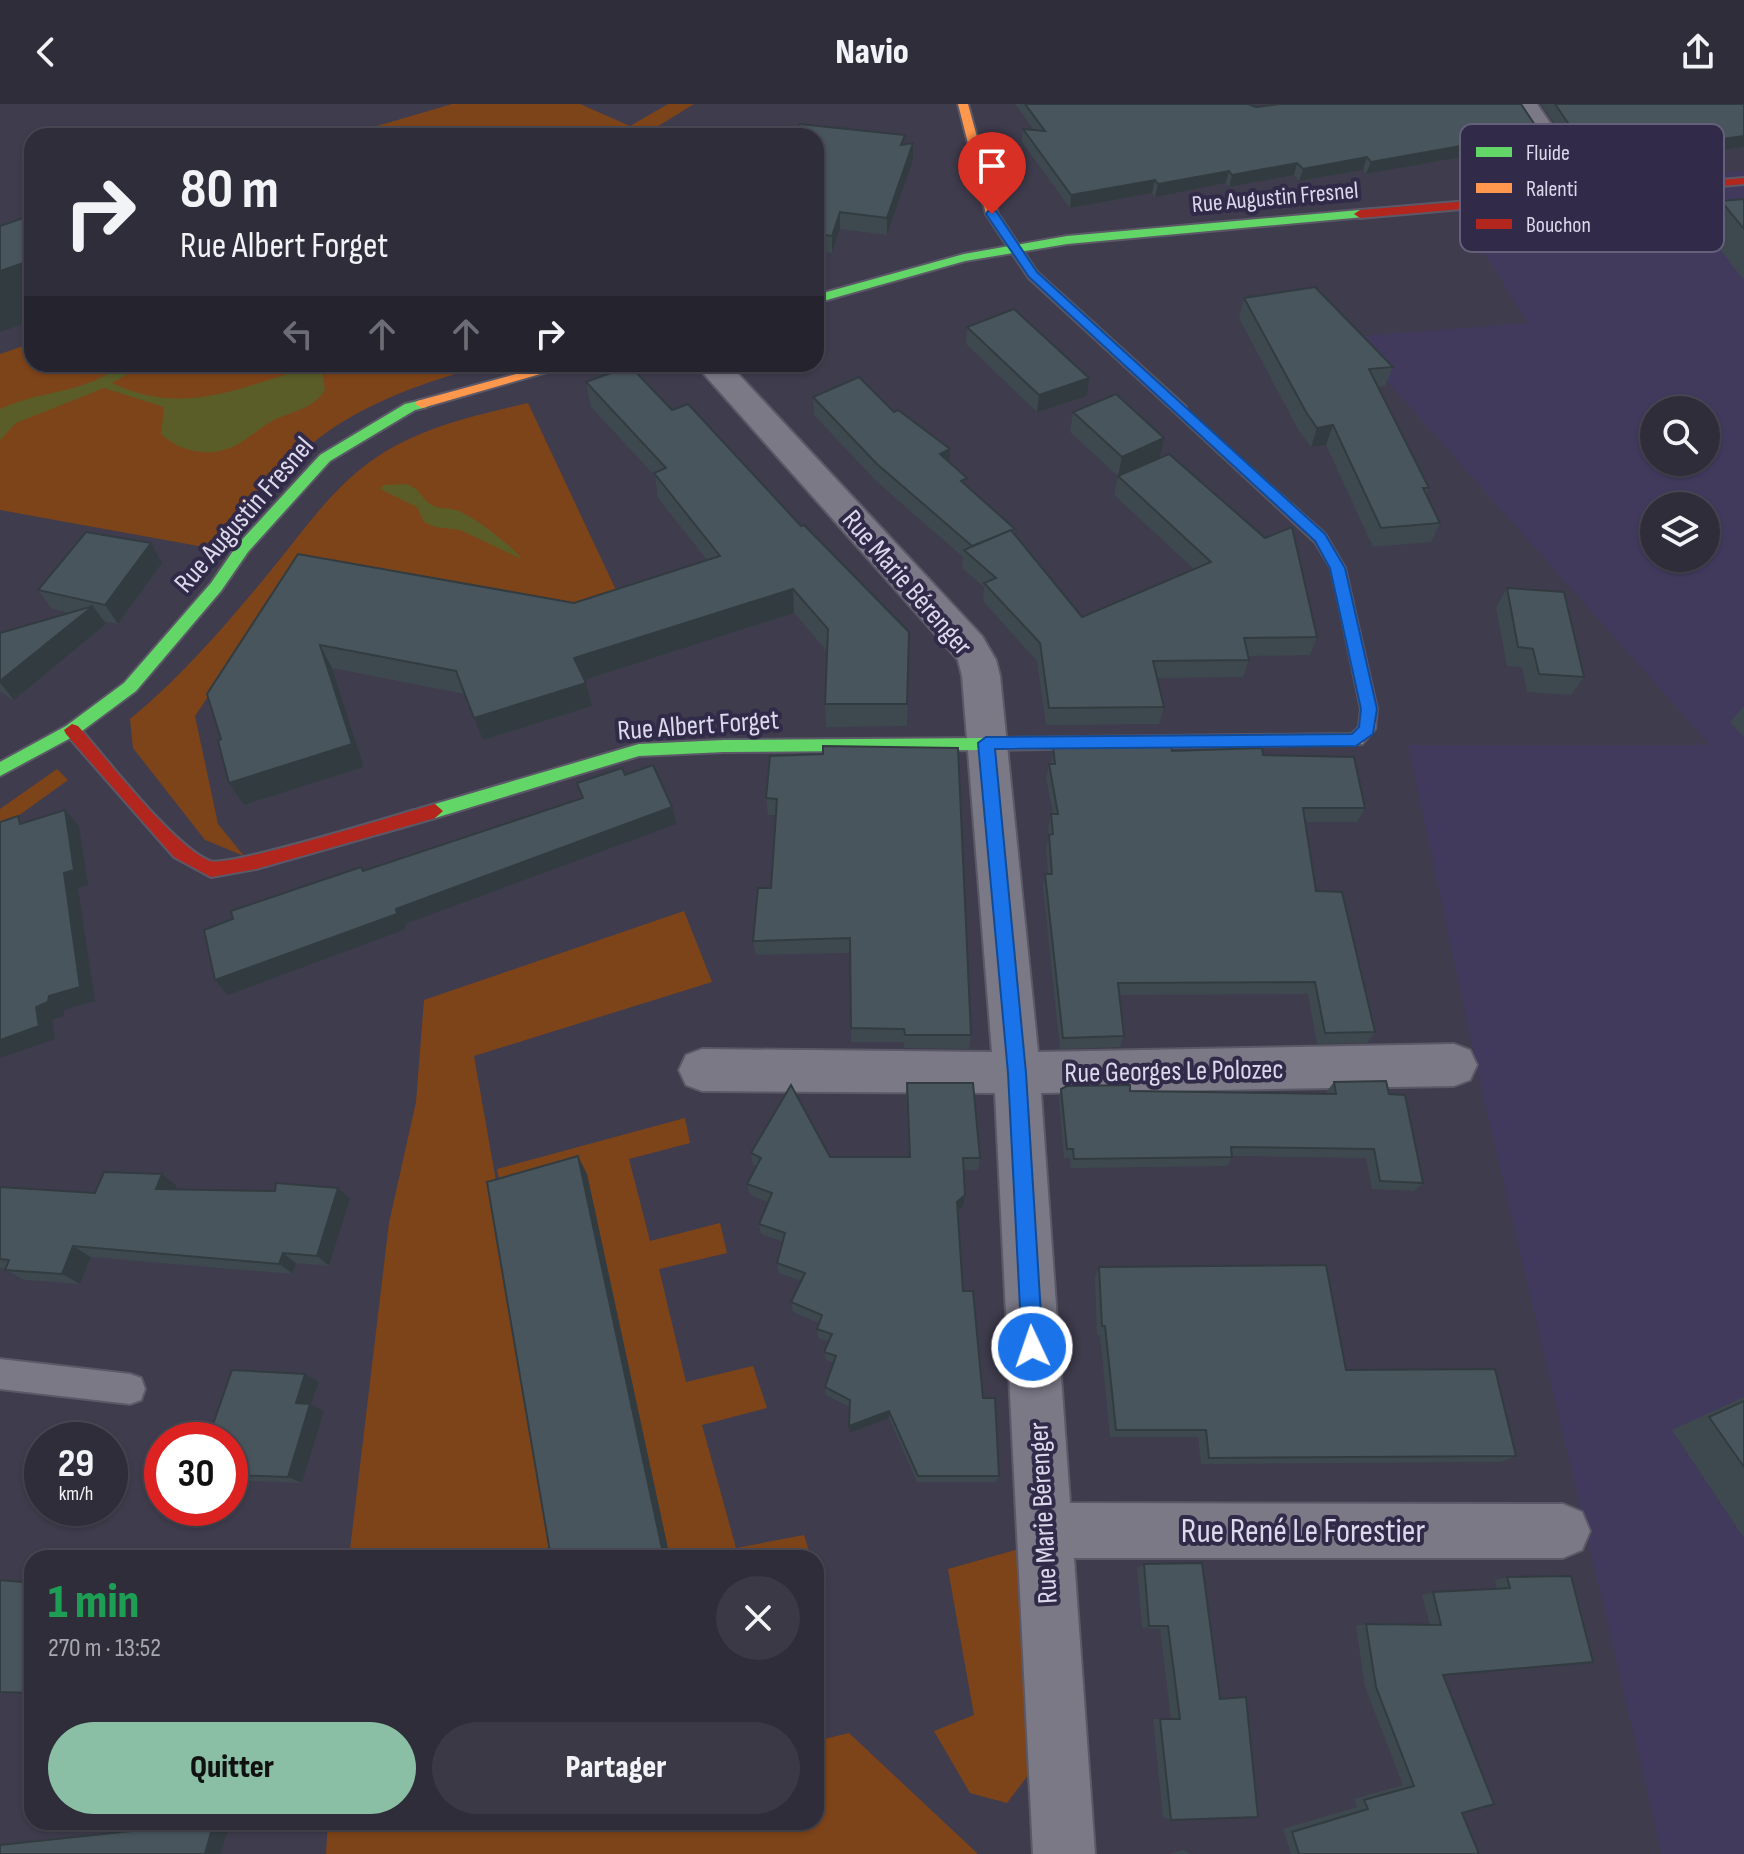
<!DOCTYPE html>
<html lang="fr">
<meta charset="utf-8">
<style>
body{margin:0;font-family:"Sofia Sans Condensed",sans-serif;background:#3b3945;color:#f1f3f6;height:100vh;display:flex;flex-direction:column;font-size:30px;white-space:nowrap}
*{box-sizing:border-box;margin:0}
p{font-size:26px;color:#a7a8af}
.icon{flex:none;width:44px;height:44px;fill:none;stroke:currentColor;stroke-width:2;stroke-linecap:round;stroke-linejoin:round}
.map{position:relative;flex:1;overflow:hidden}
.sheet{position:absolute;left:24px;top:1446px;width:800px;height:280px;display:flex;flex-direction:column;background:#2f2d3a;border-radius:24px;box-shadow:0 2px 6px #0004,0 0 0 2px #4a4954}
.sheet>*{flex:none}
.guide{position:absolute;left:24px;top:24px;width:800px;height:244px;border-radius:24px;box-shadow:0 2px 6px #0004,0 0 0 2px #4a4954;background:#2f2d3a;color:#f1f3f6;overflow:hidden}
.buttons{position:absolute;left:1640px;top:292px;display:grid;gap:16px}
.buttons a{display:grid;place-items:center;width:80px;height:80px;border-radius:50%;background:#2f2d3a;box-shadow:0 2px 6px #0004,0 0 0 2px #4a4954;font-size:40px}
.speed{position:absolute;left:24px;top:1318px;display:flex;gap:16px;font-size:40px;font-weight:700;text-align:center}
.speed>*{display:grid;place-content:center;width:104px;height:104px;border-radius:50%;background:#2f2d3a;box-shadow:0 2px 6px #0004,0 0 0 2px #4a4954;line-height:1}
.speed small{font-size:20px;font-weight:400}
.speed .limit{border:12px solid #d22;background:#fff;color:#111}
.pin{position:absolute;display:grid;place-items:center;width:68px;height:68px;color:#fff;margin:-82px -34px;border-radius:50% 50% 50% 0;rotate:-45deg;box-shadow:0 0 8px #0007}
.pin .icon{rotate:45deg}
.me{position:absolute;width:88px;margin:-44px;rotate:357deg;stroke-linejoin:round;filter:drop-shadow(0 0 6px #0008)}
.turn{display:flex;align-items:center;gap:28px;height:168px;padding:0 24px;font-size:36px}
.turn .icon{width:104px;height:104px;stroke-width:2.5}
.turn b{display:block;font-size:56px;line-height:68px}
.lanes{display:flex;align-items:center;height:76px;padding:0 24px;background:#0003;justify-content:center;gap:40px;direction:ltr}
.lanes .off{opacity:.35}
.round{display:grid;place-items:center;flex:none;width:84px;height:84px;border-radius:42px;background:#3b3945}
.headline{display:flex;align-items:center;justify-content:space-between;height:136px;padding:0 24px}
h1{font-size:48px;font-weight:800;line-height:60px;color:#1e9e55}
.action{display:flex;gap:16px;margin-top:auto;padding:16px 24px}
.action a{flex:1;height:92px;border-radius:48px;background:#8abfa5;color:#111;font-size:32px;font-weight:800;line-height:92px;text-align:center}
.action a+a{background:#3b3945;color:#f1f3f6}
header{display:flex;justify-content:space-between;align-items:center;height:104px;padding:0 24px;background:#2f2d3a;font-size:36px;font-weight:800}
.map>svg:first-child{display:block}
.built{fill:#413a5d;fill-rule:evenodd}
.green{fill:#7e4419}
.water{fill:#5a5d28}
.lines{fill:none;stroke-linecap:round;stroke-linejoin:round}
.lane-casing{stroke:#5b5867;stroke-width:4}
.street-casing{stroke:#5b5867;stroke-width:4}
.fast-casing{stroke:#5b5867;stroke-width:4}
.slow-casing{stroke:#5b5867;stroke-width:4}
.jam-casing{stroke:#5b5867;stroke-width:4}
.lane{fill:#7b7986;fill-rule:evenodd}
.street{fill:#7b7986;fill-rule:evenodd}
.fast{fill:#63d668;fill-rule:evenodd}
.slow{fill:#ff974d;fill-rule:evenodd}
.jam{fill:#b3261e;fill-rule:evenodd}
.wall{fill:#3e494f}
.shaded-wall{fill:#323c40}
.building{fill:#48555c;stroke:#323c40;stroke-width:2}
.route{fill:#1a73e8;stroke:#114b97;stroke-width:2}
.labels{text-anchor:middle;stroke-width:8;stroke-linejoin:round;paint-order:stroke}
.far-street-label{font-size:24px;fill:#dcd9ed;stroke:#312b49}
.street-label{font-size:28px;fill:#dcd9ed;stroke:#312b49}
.near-street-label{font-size:34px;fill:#dcd9ed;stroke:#312b49}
.key{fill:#312b49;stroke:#645f7a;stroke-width:2}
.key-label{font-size:22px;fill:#dcd9ed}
</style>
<header><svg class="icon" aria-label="back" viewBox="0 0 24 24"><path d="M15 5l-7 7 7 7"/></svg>Navio<svg class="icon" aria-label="share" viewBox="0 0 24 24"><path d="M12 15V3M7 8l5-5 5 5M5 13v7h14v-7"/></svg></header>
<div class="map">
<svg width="1744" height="1750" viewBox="0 0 1744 1750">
<rect width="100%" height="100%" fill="#3f3c4d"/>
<path class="built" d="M1744 66V1750H1662L1482 987 1408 641H1710L1348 233 1528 219 1452 98ZM1654 306H1706V358H1654ZM1654 402H1706V454H1654Z"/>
<g class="green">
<polygon points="452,0 580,0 630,22 668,0 694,0 642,32 343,32"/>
<path d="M32 239V260H474L476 264C414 281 349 305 301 349 270 378 243 412 215 445L0 406V250Z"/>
<path d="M528 299 616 486 567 512 289 471 195 612 218 720 244 752 205 736 133 644 130 615C183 571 225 522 268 470 303 428 333 381 380 351 425 322 478 311 528 299Z"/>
<polygon points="57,665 68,676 0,725 0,705"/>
<polygon points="684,807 712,878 474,952 562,1454 349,1454 389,1119 416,998 424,896"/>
<polygon points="685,1014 690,1039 629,1055 650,1137 720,1119 727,1149 659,1165 686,1278 753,1262 767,1304 702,1321 736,1444 804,1431 811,1454 670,1454 587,1070 503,1094 497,1065"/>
<polygon points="1019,1445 1032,1666 1007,1699 970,1689 934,1627 974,1611 948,1465"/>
<polygon points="849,1629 978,1750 326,1750 328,1718 816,1718 816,1637"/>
</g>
<g class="water">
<path d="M132 260H145L112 279C182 312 234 285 302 266L315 265 322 269 325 286C312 306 292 307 272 317 258 325 245 338 230 344 205 353 180 347 161 330L164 303 104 284 16 319 0 336V305C25 293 53 290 80 282 98 277 113 265 132 260Z"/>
<path d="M406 380C419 384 420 392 430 400 438 406 452 403 461 408 480 417 508 439 522 455L460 426 435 423 424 418 417 403 380 385 384 381Z"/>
</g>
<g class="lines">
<defs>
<polygon id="lane" points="0,1255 130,1270 141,1274 145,1285 141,1296 130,1300 0,1285"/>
<g id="street">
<polygon points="1511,0 1537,0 1600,91 1596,97 1586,100 1576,97"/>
<polygon points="695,260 729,260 982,532 996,556 1000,572 1038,948 1454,940 1470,946 1477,961 1470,976 1454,982 1041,989 1070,1399 1563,1400 1582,1408 1590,1427 1582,1446 1563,1454 1074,1454 1095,1750 1033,1750 995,989 702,987 686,981 679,966 686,951 702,945 992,948 962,572 958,556"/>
</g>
<g id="fast">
<polygon points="1360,106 1364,107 1364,113 1067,140 965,157 816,199 816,191 964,150 1067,132"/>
<polygon points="422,296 427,297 427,303 415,306 330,357 248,448 221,487 136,587 78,630 0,672 0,658 66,622 124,579 211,479 238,440 320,351 405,300"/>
<polygon points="986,634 994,640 986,646 724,648 639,652 435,714 427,707 435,700 639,640 724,636"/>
</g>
<g id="slow">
<polygon points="958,0 968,0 998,110 1037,168 1186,303 1186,309 1176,309 1029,174 986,110"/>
<polygon points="553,260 575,260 422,304 415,300 417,297"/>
<polygon points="1346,495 1353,500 1377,605 1375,625 1362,640 986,646 978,640 986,634 1352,630 1359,623 1361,605 1339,500"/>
</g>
<g id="jam">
<polygon points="1744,74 1744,80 1360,114 1354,110 1360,106"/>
<polygon points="1181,302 1325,430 1345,464 1353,500 1351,504 1341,504 1339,500 1331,464 1315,438 1176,309 1176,303"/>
<path d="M72 620 78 622C106 654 174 743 210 757 228 764 403 709 435 700L443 707 435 714 256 765 211 773 174 753 66 630 64 626Z"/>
</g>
</defs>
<use href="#lane" class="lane-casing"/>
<use href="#street" class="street-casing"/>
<use href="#fast" class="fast-casing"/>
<use href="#slow" class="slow-casing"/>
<use href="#jam" class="jam-casing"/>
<use href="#lane" class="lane"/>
<use href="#street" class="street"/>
<use href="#fast" class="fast"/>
<use href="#slow" class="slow"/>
<use href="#jam" class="jam"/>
</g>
<g class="wall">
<polygon points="1015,0 1248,0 1256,3 1540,49 1480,59 1473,51 1366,70 1363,66 1299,77 1294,71 1229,83 1226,79 1155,93 1152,89 1070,104 1022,38 1023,25 1034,26"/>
<polygon points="1541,0 1744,0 1744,43 1658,55 1654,49 1610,52 1605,48 1585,49 1580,42 1571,43"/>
<polygon points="816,32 905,40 913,39 913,56 887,131 840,125 832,149 816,147"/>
<polygon points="1744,95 1744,176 1705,126 1721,97"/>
<polygon points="1244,194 1393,263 1385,282 1378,283 1429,384 1426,391 1440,419 1431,438 1373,443 1326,341 1311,343 1299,327 1239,214"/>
<polygon points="967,223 1087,292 1037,308 966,240"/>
<polygon points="586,278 672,306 801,422 909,528 907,622 826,623 825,600 827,547 794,509 584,576 592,602 483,636 465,590 332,564 364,663 244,701 221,635 298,450 574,499 707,456 658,394 655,372 591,303"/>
<polygon points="813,293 894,308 950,345 949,358 967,382 1015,425 1014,430 1082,513 1194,465 1114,391 1118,372 1317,533 1310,551 1248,552 1249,556 1243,573 1157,574 1164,603 1159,620 1046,621 1037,557 983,497 984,483 962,464 963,453 877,378 814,311"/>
<polygon points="1073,308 1164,334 1118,372 1070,328"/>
<polygon points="162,459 118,520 103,517 106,520 14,596 0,588 0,529 69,509 52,505 38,486"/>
<polygon points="1507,484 1584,573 1571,591 1527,588 1522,563 1507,562 1496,503"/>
<polygon points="1744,602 1744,633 1730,618"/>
<polygon points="1053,643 1263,651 1365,704 1357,718 1306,718 1316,787 1375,928 1367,939 1317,940 1308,890 1119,891 1124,932 1120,943 1060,945 1043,783 1045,770 1048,770 1046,744 1049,731 1048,724 1051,710 1053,710 1046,674 1049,660 1051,660"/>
<polygon points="770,652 971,931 969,945 904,944 904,938 851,938 850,849 756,851 753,837 771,784 776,711 768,711 766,694"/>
<polygon points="1334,978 1389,990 1423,1079 1414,1087 1372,1085 1366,1054 1232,1052 1227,1062 1071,1064 1070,1054 1064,1054 1059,994 1061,985 1327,990 1327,987"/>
<polygon points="907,979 980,1054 978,1066 963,1066 963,1102 958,1107 963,1187 999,1372 996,1378 917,1378 889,1314 849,1329 850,1303 826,1291 825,1283 834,1259 826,1256 824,1248 829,1237 818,1234 817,1225 819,1219 793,1208 791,1198 801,1177 779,1169 777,1159 783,1138 761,1130 759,1120 768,1098 750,1091 747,1080 757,1062 753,1061 751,1049 830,1053 909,1053 906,991"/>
<polygon points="177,1082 176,1086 350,1095 329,1162 296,1159 293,1170 91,1153 80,1180 25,1176 5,1166 6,1165 0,1164 0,1083 95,1089"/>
<polygon points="1099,1163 1346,1266 1516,1352 1501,1358 1201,1360 1198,1333 1110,1333 1100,1231 1097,1231 1095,1173"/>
<polygon points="305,1270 319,1278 311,1300 324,1307 302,1379 230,1376 230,1336 224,1331 211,1326"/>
<polygon points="1744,1293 1744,1434 1672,1326"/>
<polygon points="1202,1459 1171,1716 1163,1713 1153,1615 1171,1615 1160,1525 1142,1524 1137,1464 1144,1460"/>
<polygon points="1571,1472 1443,1571 1462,1709 1479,1750 1291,1750 1283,1725 1357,1703 1354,1695 1403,1681 1365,1583 1356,1522 1366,1520 1430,1521 1422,1491 1433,1488 1497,1485 1495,1476 1507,1473"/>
<polygon points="187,1721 229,1722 221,1750 0,1750 0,1740"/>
<polygon points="1183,1746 1188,1748 1189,1750 1169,1750"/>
</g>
<g class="shaded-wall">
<polygon points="1585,29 1580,42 1571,43 1576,31"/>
<polygon points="1744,32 1744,43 1658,55 1664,43"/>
<polygon points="1545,36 1540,49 1480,59 1485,46"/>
<polygon points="913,39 913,56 887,131 887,114"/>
<polygon points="1477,39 1473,51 1366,70 1371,58"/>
<polygon points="1367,53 1363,66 1299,77 1303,65"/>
<polygon points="1297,59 1294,71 1229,83 1232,71"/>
<polygon points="1229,67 1226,79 1155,93 1158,80"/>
<polygon points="1155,76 1152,89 1070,104 1071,91"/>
<polygon points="840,108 840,125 832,149 832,132"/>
<polygon points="32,156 32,217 0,228 0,167"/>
<polygon points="1089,274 1087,292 1037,308 1039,291"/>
<polygon points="1333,321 1326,341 1311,343 1317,324"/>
<polygon points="1164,334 1160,354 1118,372 1122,353"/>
<polygon points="950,345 949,363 940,350"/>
<polygon points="151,439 162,459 118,520 105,501"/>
<polygon points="793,485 794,509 581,577 574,554"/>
<polygon points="93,502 106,520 14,596 0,579 0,577"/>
<polygon points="320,541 332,564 364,663 244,701 229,679"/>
<polygon points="586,579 592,602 483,636 474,614"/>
<polygon points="672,703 676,720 405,820 406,825 228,891 215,876 396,805"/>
<polygon points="65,706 79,722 88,781 78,784 95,897 64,906 64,912 52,916 55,935 0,954 0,936 36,903"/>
<polygon points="578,1052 587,1070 670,1454 664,1454"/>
<polygon points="162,1070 177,1082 172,1097 156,1085"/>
<polygon points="338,1084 350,1095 329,1162 317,1152"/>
<polygon points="965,1091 963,1102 956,1109 957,1098"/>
<polygon points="73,1142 91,1153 80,1180 62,1170"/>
<polygon points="283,1149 296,1159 293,1170 279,1160"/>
<polygon points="305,1270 319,1278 311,1300 324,1307 302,1379 288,1373 296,1299"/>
<polygon points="889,1307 889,1314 849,1329 849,1322"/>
<polygon points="229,1722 221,1750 205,1750 212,1725"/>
</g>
<g class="building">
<polygon points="1025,0 1248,0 1256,3 1279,0 1521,0 1545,36 1485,46 1477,39 1371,58 1367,53 1303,65 1297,59 1232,71 1229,67 1158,80 1155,76 1071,91 1023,25 1045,27"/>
<polygon points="1555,0 1744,0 1744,32 1664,43 1660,36 1616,39 1611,35 1590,37 1585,29 1576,31"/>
<polygon points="799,20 905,31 901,41 913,39 887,114 840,108 832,132 816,130 816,32 794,32"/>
<polygon points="1744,95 1744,125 1721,97"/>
<polygon points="32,111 32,156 0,167 0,122"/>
<polygon points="1315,183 1393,263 1369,265 1429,384 1423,384 1440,419 1381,424 1333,321 1317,324 1306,308 1244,194"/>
<polygon points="1014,205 1089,274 1039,291 967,223"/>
<polygon points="630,262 672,306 688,300 801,422 804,421 909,528 907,600 825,600 828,525 793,485 574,554 586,579 474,614 456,567 320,541 352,640 229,679 218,637 221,635 207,590 298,450 574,499 720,452 654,369 666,364 586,278"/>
<polygon points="859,273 894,308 898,306 950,345 940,350 967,374 961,377 1015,425 972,442 877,360 813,293"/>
<polygon points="1116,290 1164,334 1122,353 1073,308"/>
<polygon points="1169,350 1265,434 1292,423 1317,533 1244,534 1249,556 1153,557 1164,603 1049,604 1040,539 984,479 996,474 964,446 1011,426 1082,513 1211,458 1118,372"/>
<polygon points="86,428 151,439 105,501 38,486"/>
<polygon points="1507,484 1564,488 1584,573 1539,570 1533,545 1518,543"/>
<polygon points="93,502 0,577 0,529"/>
<polygon points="823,642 958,644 971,931 905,931 904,925 851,924 850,834 753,837 758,784 771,784 777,695 766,694 770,652 823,650"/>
<polygon points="1171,642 1172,647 1262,644 1263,651 1354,653 1365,704 1303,704 1316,787 1342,788 1375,928 1325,929 1315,878 1118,879 1124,932 1063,934 1045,770 1052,770 1049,731 1053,730 1051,710 1058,710 1049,660 1055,660 1053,643"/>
<polygon points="653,661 672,703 396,805 397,810 215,876 204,826 233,815 231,807 361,763 363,767 583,694 577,679 622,664 625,671"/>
<polygon points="65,706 74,766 64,769 80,883 49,892 48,898 36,903 39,922 0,936 0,718 18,712 20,720"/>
<polygon points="1386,977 1389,990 1405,991 1423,1079 1380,1077 1374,1045 1231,1043 1232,1053 1074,1055 1073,1045 1067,1045 1061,985 1067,982 1130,981 1130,987 1336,990 1334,978"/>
<polygon points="907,979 973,979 980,1054 963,1054 965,1091 957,1098 963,1187 973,1187 983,1294 995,1294 999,1372 918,1372 889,1307 849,1322 850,1296 825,1283 836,1252 824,1248 832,1230 817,1225 822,1211 791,1198 805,1169 777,1159 785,1129 759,1120 772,1089 747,1080 761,1054 751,1049 791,981 830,1053 910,1053"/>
<polygon points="578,1052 664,1454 551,1454 487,1078"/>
<polygon points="104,1068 162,1070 156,1085 275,1087 276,1079 338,1084 317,1152 283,1149 279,1160 73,1142 62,1170 5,1166 9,1156 0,1155 0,1083 95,1089"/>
<polygon points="1326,1161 1346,1266 1495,1265 1516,1352 1209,1354 1206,1326 1116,1326 1105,1222 1102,1222 1099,1163"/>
<polygon points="232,1266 305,1270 296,1299 310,1300 288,1373 230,1371 230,1336 222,1336 225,1326 211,1326"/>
<polygon points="1744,1297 1744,1363 1709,1313"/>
<polygon points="1202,1459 1220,1595 1246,1593 1258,1713 1171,1716 1160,1615 1180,1615 1168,1522 1149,1522 1144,1460"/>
<polygon points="1571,1472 1593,1558 1443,1571 1494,1700 1462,1709 1479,1750 1299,1750 1292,1728 1368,1705 1364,1696 1414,1682 1376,1583 1366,1520 1441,1521 1433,1488 1510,1484 1507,1473"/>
<polygon points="0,1476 32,1479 32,1589 0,1588"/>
<polygon points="169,1723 212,1725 205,1750 0,1750 0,1741"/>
</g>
<polygon class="route" points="988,107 996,107 1037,168 1325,430 1345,464 1377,605 1373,630 1356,642 995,645 1026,969 1043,1243 1040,1250 1032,1253 1025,1250 1022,1243 1008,969 978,639 986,633 1352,630 1359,623 1361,605 1330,464 1315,437 1029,173 986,110"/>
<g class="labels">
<g class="far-street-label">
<text transform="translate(1275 93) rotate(-5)" y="8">Rue Augustin Fresnel</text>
</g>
<g class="street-label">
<text transform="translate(243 410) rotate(-49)" y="10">Rue Augustin Fresnel</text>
<text transform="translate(908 478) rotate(49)" y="10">Rue Marie Bérenger</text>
<text transform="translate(698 620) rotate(-4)" y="10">Rue Albert Forget</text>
<text transform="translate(1174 966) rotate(-1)" y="10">Rue Georges Le Polozec</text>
<text transform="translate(1042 1409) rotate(-93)" y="10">Rue Marie Bérenger</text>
</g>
<g class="near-street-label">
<text x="1303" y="1438">Rue René Le Forestier</text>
</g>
</g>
<rect x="1460" y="20" width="264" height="128" rx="12" class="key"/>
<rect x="1476" y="43" width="36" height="10" fill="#63d668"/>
<rect x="1476" y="79" width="36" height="10" fill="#ff974d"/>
<rect x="1476" y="115" width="36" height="10" fill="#b3261e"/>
<g class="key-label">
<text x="1526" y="56">Fluide</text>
<text x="1526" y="92">Ralenti</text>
<text x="1526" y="128">Bouchon</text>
</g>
</svg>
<div class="buttons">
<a><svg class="icon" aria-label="search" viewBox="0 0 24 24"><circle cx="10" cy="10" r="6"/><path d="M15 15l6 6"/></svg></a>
<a><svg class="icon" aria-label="layers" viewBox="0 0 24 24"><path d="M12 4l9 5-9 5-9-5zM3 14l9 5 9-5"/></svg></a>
</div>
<div class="speed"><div>29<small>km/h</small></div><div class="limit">30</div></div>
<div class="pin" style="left:992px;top:110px;background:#d93025"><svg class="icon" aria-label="arrive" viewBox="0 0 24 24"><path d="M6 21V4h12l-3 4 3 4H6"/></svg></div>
<svg class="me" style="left:1032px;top:1243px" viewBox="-20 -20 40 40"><circle r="17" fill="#1a73e8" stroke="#fff" stroke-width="3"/><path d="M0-11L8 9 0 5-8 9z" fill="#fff"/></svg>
<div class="guide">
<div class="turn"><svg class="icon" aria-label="right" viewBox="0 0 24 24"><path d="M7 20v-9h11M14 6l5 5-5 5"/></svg><div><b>80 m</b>Rue Albert Forget</div></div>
<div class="lanes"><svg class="icon off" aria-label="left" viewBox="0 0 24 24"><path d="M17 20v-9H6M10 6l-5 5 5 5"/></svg><svg class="icon off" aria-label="ahead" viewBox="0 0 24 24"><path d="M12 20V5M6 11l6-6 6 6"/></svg><svg class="icon off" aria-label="ahead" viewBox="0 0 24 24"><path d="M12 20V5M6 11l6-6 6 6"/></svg><svg class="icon" aria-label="right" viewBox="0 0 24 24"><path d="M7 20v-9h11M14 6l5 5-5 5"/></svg></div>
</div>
<section class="sheet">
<div class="headline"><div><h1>1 min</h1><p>270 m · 13:52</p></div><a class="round"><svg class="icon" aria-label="close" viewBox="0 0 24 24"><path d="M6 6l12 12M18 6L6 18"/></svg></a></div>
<div class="action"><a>Quitter</a><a>Partager</a></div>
</section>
</div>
